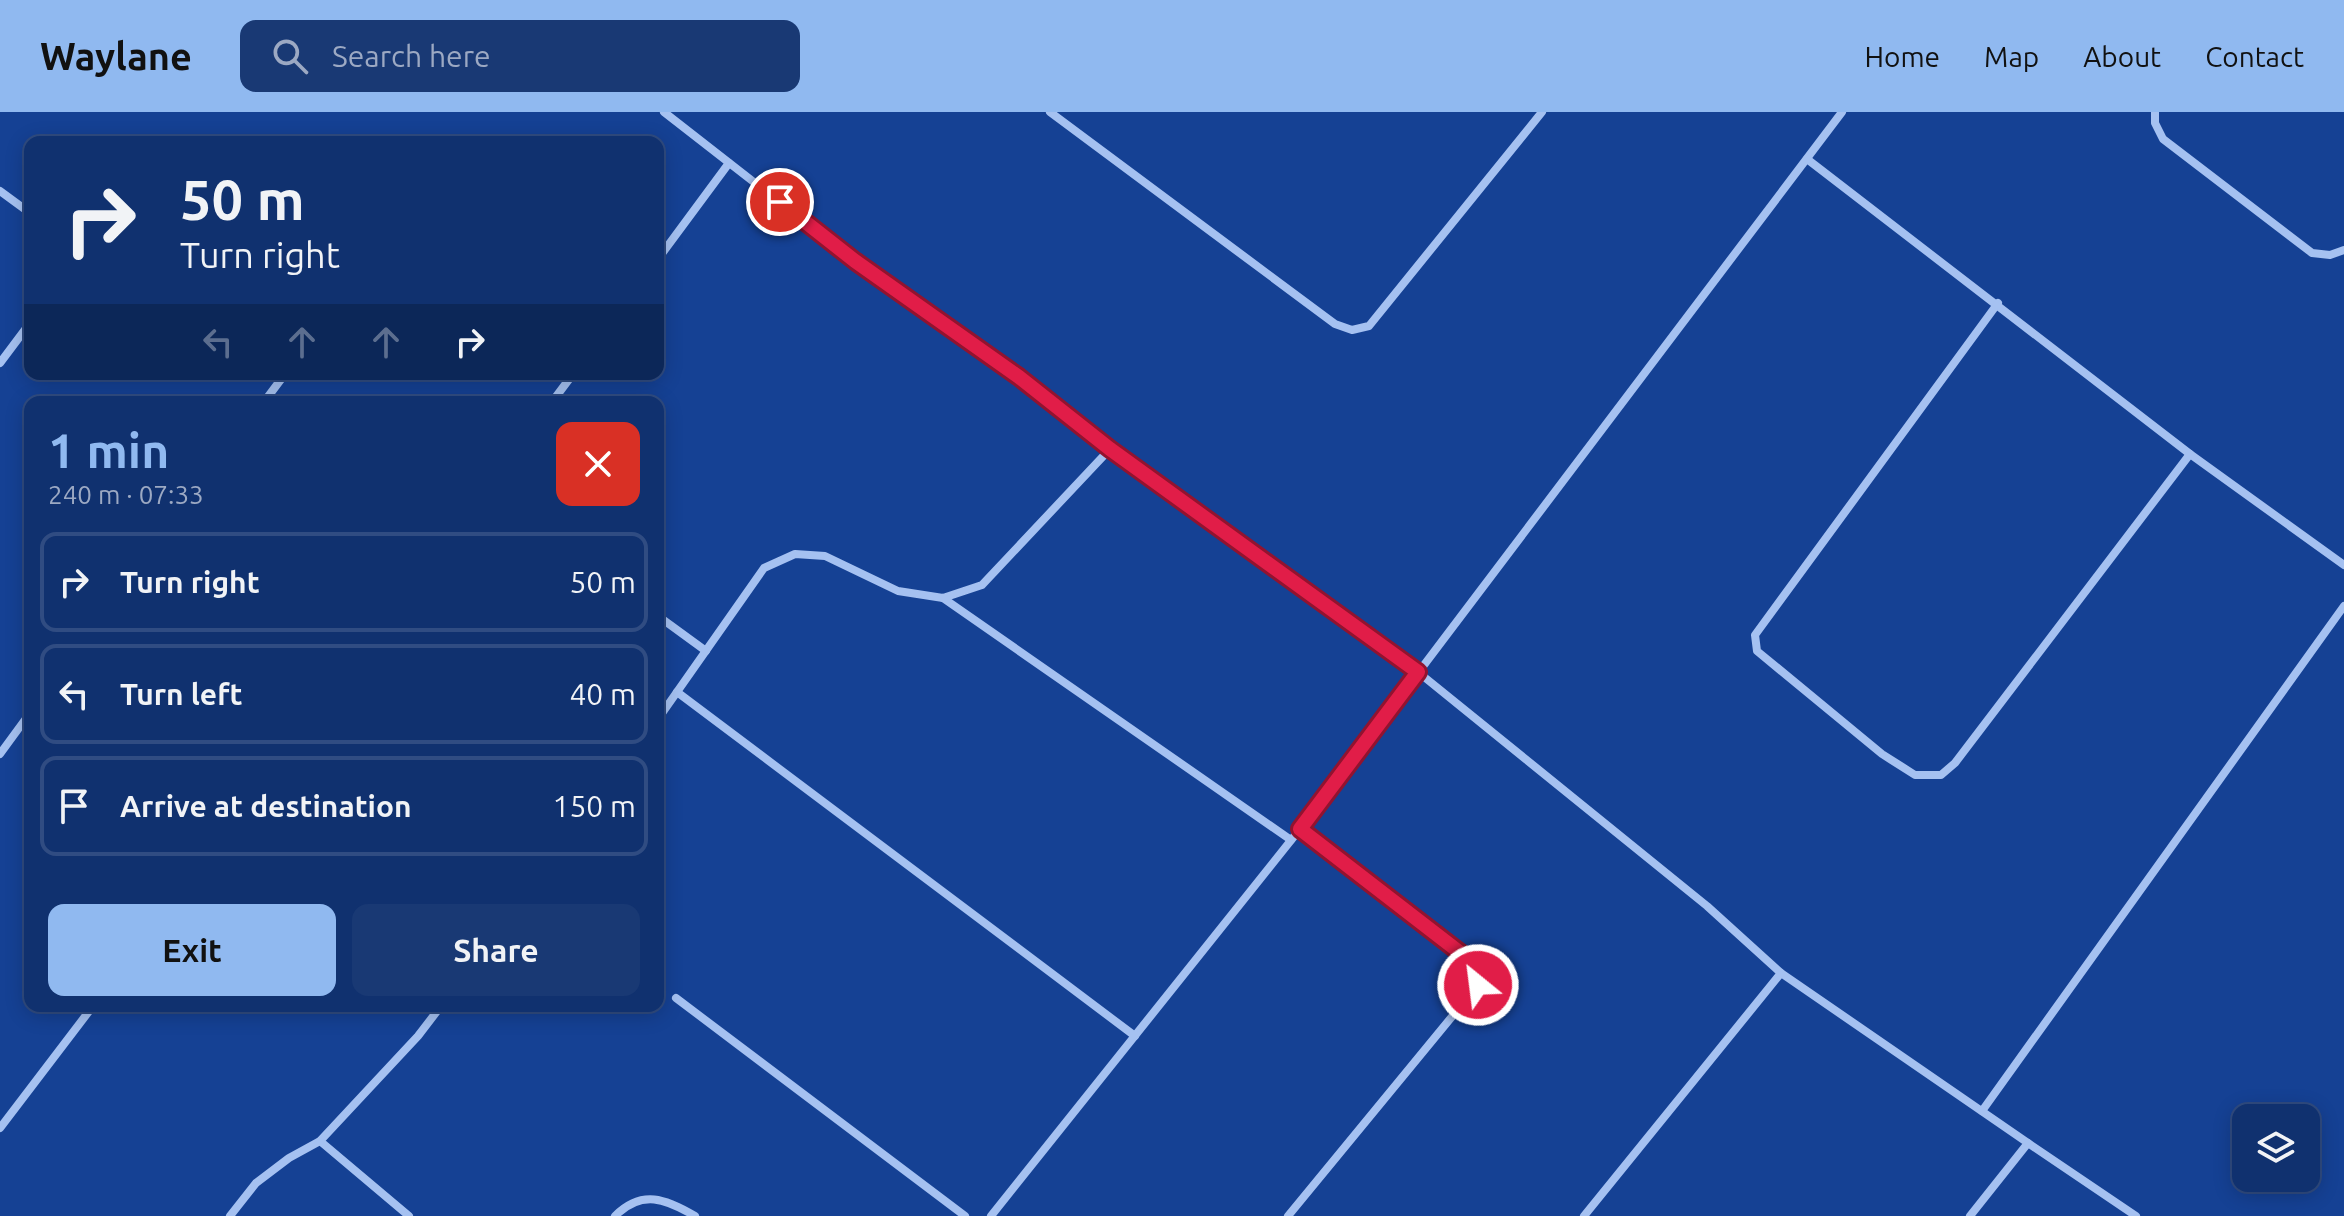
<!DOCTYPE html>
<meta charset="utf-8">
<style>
body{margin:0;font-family:Ubuntu,sans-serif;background:#193974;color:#f1f3f6;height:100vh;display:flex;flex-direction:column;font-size:30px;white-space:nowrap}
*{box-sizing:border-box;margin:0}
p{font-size:26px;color:#9ca9c3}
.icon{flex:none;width:44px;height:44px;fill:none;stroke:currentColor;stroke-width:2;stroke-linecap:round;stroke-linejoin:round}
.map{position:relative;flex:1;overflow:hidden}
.side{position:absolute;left:24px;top:284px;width:640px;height:616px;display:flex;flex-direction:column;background:#10316f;border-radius:16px;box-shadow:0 4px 20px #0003,0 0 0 2px #304c82}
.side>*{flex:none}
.banner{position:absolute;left:24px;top:24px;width:640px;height:244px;border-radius:16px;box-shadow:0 4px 20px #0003,0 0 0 2px #304c82;background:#10316f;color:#f1f3f6;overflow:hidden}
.buttons{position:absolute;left:2232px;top:992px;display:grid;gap:16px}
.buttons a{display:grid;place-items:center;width:88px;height:88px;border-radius:16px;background:#10316f;box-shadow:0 4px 20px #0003,0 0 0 2px #304c82;font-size:40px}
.pin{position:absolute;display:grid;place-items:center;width:68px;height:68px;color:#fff;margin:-34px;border:4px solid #fff;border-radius:50%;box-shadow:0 2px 8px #0007}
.me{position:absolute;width:88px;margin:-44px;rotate:331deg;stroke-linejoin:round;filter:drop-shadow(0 0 6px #0008)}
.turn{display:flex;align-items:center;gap:28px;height:168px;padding:0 24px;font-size:36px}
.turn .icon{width:104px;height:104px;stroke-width:2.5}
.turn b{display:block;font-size:56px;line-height:68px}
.lanes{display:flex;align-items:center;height:76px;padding:0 24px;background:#0003;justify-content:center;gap:40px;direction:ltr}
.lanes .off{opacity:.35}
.round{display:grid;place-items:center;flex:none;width:84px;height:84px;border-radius:16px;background:#193974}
.summary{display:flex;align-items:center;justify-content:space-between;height:136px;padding:0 24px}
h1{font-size:48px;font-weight:600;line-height:60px;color:#90b9f0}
.button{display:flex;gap:16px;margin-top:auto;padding:16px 24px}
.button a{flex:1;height:92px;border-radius:16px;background:#90b9f0;color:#111;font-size:32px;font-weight:600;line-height:92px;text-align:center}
.button a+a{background:#193974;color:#f1f3f6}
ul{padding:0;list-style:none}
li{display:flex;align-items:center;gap:24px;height:100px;margin:0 16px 12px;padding:0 8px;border:4px solid #304c82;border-radius:16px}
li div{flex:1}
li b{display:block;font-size:30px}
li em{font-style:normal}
header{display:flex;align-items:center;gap:48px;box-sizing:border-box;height:112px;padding:0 40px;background:#90b9f0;color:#111}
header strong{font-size:38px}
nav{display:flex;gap:44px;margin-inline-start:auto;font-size:28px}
.search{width:560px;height:72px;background:#193974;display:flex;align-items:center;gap:20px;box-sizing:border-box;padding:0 28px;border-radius:16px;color:#9ca9c3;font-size:30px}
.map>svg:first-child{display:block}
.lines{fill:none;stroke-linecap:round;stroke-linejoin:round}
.street{stroke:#a5c1f1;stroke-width:8}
.route-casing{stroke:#92132f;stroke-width:20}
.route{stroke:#e11d48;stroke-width:14}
</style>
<header>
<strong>Waylane</strong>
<div class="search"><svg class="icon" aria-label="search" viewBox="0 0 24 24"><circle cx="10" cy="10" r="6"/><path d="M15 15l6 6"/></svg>Search here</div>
<nav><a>Home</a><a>Map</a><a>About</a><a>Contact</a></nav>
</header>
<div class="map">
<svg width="2344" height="1104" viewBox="0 0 2344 1104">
<rect width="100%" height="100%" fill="#154194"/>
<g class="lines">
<g class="street">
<polyline points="664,0 855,149 1019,265 1110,337 1418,560 1707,794 1781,861 2028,1031 1970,1104"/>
<polyline points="1050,0 1335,212 1352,218 1369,214 1542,0"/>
<polyline points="2155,0 2155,11 2163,27 2312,141 2330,143 2344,138"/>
<polyline points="1807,47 2190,342 2344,453"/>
<polyline points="0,79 30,101"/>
<polyline points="658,147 729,51"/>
<polyline points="1998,191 1755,523 1757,539 1882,642 1915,663 1941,663 1955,651 2190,342"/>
<polyline points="0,251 30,211"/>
<polyline points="264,290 285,262"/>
<polyline points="552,290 573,262"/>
<polyline points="943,486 1291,728"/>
<polyline points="658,504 706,539"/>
<polyline points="677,580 1135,924"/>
<polyline points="658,607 764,456 795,442 825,444 898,479 943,486 982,473 1110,337"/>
<polyline points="0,642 30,601"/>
<polyline points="676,886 965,1104"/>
<polyline points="1982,999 2344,494"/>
<polyline points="0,1016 93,894"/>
<polyline points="320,1029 409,1104"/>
<polyline points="2028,1031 2136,1104"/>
<polyline points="230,1104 256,1071 289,1046 320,1029 418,924 441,894"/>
<path d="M615 1104C642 1077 666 1087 695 1104"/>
<polyline points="991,1104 1300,717 1842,0"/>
<polyline points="1288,1104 1478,873 1477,858 1467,846 1300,717"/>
<polyline points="1584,1104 1781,861"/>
</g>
</g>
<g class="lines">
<defs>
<polyline id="route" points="780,90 855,149 1019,265 1110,337 1418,560 1300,717 1467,846 1477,858 1478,873"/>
</defs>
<use href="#route" class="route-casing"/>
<use href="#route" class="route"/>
</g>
</svg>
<div class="buttons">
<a><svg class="icon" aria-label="layers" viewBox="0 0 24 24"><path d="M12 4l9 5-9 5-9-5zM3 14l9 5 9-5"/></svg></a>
</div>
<div class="pin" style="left:780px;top:90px;background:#d93025"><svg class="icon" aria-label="arrive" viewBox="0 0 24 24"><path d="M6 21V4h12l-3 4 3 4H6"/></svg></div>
<svg class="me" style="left:1478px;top:873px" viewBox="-20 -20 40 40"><circle r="17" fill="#e11d48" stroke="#fff" stroke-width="3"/><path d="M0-11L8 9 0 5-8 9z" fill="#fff"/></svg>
<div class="banner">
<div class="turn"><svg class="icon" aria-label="right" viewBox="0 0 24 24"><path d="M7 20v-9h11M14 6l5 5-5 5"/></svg><div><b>50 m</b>Turn right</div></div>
<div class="lanes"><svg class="icon off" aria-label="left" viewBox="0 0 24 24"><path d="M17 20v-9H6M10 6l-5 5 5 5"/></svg><svg class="icon off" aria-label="ahead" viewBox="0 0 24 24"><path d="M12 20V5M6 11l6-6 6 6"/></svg><svg class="icon off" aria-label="ahead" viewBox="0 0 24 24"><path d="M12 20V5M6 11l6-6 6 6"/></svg><svg class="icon" aria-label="right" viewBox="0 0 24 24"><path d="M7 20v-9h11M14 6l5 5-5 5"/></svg></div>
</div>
<section class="side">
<div class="summary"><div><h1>1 min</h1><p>240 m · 07:33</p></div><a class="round" style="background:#d93025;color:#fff"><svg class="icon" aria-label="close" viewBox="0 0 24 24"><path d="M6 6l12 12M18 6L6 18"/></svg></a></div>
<ul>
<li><svg class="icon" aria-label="right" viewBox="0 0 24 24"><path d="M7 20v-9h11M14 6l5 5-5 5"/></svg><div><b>Turn right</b></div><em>50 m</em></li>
<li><svg class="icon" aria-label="left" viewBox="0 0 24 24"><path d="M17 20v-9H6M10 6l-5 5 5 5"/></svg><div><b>Turn left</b></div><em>40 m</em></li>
<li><svg class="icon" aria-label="arrive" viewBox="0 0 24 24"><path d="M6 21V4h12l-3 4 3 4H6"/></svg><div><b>Arrive at destination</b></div><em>150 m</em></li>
</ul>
<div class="button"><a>Exit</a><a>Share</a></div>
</section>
</div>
